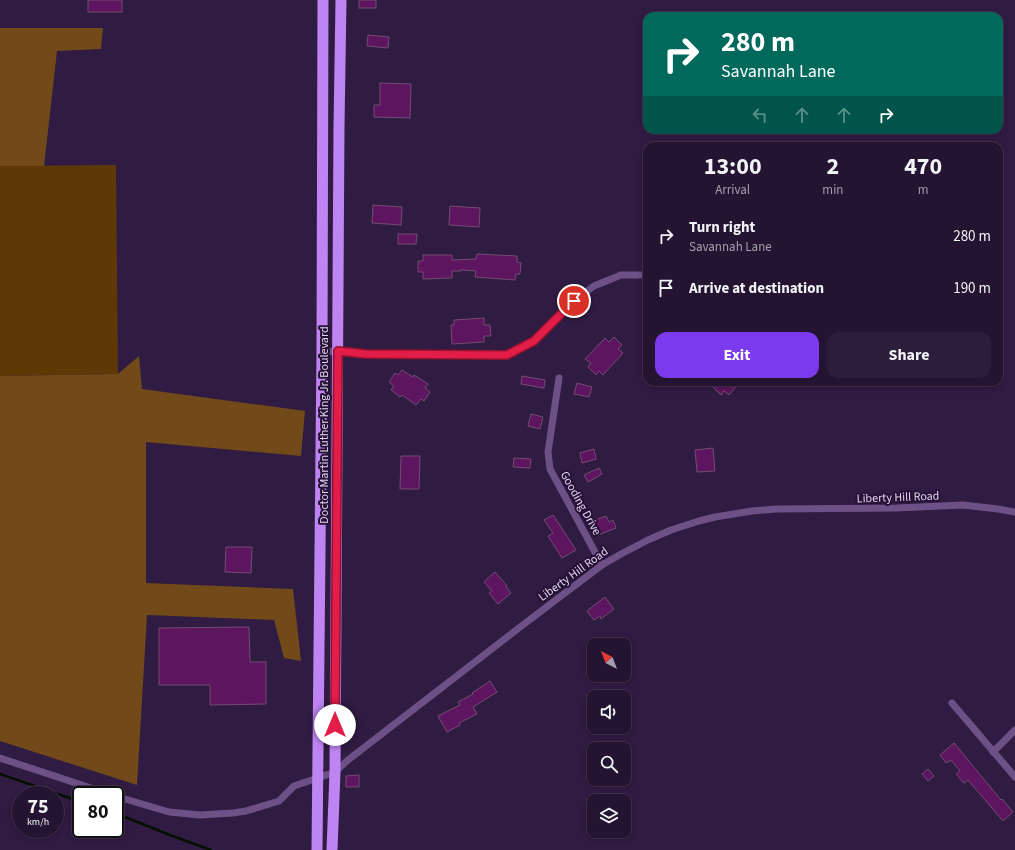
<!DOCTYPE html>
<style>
body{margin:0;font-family:"Source Sans 3",sans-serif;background:#2c1d3a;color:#f1f3f6;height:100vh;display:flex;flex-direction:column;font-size:15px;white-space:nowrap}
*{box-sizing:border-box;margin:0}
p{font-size:13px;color:#a39eac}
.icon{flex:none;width:22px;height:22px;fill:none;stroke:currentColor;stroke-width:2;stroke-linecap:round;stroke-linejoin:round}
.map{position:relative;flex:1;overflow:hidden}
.details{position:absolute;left:643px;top:142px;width:360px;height:244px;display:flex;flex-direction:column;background:#241432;border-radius:12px;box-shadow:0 2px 6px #0003,0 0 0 1px #41334d}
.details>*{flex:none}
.banner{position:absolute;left:643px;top:12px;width:360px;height:122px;border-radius:12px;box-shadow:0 2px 6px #0003,0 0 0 1px #41334d;background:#00695c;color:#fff;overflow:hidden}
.needle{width:26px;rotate:318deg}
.buttons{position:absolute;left:587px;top:638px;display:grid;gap:8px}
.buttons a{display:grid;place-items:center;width:44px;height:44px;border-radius:8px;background:#241432;box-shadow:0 2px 6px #0003,0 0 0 1px #41334d;font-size:20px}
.speed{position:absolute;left:12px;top:786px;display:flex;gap:8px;font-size:20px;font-weight:700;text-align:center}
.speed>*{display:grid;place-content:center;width:52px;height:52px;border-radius:50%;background:#241432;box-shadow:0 2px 6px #0003,0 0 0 1px #41334d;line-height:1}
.speed small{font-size:10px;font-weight:400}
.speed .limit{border:2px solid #111;border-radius:6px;background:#fff;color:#111}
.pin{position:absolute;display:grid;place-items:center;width:34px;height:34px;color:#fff;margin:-17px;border:2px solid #fff;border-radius:50%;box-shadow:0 1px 4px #0007}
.me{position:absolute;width:44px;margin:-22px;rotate:0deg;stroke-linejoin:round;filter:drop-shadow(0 0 3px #0008)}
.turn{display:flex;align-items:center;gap:14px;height:84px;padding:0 12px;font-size:18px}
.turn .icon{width:52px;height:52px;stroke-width:2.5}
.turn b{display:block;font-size:28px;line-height:34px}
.lanes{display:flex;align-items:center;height:38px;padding:0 12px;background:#0003;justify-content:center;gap:20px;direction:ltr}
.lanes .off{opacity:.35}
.eta{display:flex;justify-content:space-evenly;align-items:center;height:68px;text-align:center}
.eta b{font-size:24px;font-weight:700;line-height:28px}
.action{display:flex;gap:8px;margin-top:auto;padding:8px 12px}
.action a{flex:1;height:46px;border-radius:12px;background:#7c3aed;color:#fff;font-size:16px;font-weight:700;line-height:46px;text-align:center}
.action a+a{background:#2c1d3a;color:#f1f3f6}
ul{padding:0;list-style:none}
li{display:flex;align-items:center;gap:12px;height:52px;padding:0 12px}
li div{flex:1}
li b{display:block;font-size:15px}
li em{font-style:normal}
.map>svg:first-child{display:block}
.green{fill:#5e3805}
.forest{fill:#724a19}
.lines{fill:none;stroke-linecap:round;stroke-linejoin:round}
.stream{stroke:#050f00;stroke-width:2.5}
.building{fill:#5e155f;stroke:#724d71}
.minor{stroke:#6d5186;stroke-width:7}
.trunk{stroke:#be84f1;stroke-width:11}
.route-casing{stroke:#92132f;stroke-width:10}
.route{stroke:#e11d48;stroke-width:7}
.labels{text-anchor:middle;stroke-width:4;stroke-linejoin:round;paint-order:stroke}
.street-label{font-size:12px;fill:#e1d5ee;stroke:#261137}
</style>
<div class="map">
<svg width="1015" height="850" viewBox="0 0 1015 850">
<rect width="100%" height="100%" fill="#301b42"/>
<polygon class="green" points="116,165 118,374 0,376 0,166"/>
<g class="forest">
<polygon points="0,28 103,28 101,49 57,51 44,166 0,166"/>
<polygon points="139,356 142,389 305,411 301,456 146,442 146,583 293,589 301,661 284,658 274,620 147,615 137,785 0,741 0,376 118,374"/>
</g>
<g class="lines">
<g class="stream">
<polyline points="0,774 81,802"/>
<polyline points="115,813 170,835 211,850"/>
</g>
</g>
<g class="building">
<rect x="88" y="0" width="34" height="12"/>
<rect x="359" y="0" width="17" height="8"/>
<polygon points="368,35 389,37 388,48 367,46"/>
<polygon points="380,83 411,84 410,118 374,117 374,105 380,105"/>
<polygon points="373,205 402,207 401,225 372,223"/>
<polygon points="450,206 480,208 479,227 449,225"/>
<polygon points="398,234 417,234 416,244 398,244"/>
<polygon points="477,254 517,256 517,262 521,263 520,274 516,274 515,280 475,277 476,271 461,270 461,271 452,271 452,278 423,279 423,272 418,272 418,261 423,261 423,255 452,255 452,260 476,259"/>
<polygon points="484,318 484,325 490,325 491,336 484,336 484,342 452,344 451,325 454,325 454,320"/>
<polygon points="614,337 622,345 618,349 623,353 603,375 599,371 596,375 588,367 591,363 585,359 605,338 609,342"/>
<polygon points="402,370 413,377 414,375 428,384 425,388 430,392 424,401 421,399 416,405 402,395 400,397 391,390 394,386 389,382 395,373 398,375"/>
<polygon points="522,376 545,380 544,388 521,384"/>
<polygon points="718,382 740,382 729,395 724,391 721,395 713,387"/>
<polygon points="577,383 592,387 589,397 574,394"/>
<polygon points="531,414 543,417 540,429 528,426"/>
<polygon points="713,448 715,471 697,472 695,450"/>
<polygon points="594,449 596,459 582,463 580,453"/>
<polygon points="401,456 420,456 419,489 400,489"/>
<polygon points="514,458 531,459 530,468 513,467"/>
<polygon points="599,468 602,474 588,482 584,475"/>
<polygon points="553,515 576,550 562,558 548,536 553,533 544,520"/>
<polygon points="606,516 609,522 613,520 616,528 598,535 593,521"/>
<polygon points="226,547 252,547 251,573 225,572"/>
<polygon points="495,572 507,586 506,587 511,593 498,604 489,593 492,591 484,582"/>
<polygon points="605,597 614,609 601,619 600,616 594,620 587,611"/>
<polygon points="249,627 250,662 266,662 266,704 210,705 210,685 159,685 159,628"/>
<polygon points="490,681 497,692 473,707 477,714 459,723 460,725 447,732 438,716 460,705 458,702 473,694 472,693"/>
<polygon points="954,743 1001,800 1002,799 1013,812 1003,821 968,780 964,783 956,774 960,771 951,760 946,763 940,755"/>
<polygon points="928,769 934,776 928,781 922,774"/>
<polygon points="359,775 359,787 346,787 346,776"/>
</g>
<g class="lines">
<g class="minor">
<polyline points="322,352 338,351 366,354 507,355 534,341 574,301 594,286 621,275 647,275"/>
<polyline points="559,378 548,452 550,469 602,565"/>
<polyline points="952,703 1015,777"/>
<polyline points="993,752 1015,730"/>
<polyline points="0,758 112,795"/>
<polyline points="115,796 169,812 200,815 233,813 246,811 279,801 294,786 335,772 348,760 528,621 602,565 621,554 648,540 671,530 699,521 715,517 752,511 776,509 897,508 963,505 998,509 1015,512"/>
</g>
<g class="trunk">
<polyline points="317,850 322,352 323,0"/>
<polyline points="332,850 335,772 339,127 341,0"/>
</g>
</g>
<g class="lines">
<defs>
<polyline id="route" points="335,725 338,351 366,354 507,355 534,341 574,301"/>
</defs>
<use href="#route" class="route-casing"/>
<use href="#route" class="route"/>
</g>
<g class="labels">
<g class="street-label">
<text transform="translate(324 425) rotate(-90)" y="4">Doctor Martin Luther King Jr. Boulevard</text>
<text transform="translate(898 497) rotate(-2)" y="4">Liberty Hill Road</text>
<text transform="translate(581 503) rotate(61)" y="4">Gooding Drive</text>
<text transform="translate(573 574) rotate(-36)" y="4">Liberty Hill Road</text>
</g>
</g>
</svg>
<div class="buttons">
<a><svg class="needle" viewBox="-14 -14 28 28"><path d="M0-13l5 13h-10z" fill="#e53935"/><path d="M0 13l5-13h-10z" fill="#a39eac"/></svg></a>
<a><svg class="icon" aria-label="sound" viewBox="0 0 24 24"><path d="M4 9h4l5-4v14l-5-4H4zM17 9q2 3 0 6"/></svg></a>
<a><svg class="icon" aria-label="search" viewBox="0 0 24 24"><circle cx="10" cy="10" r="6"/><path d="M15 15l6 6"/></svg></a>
<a><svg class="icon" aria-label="layers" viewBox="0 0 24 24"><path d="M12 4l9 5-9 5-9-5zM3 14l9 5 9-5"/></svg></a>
</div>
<div class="speed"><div>75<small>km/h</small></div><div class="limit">80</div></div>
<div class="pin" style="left:574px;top:301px;background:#d93025"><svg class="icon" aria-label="arrive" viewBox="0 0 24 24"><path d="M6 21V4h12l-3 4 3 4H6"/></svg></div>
<svg class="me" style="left:335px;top:725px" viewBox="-20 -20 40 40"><circle r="19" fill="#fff"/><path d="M0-13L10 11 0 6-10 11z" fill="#e11d48"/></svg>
<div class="banner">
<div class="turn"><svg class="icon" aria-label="right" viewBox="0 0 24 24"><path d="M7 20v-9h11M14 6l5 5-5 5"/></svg><div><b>280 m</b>Savannah Lane</div></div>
<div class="lanes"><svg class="icon off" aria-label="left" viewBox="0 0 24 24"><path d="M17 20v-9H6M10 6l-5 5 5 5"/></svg><svg class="icon off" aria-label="ahead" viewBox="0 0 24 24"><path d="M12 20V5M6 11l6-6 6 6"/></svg><svg class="icon off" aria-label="ahead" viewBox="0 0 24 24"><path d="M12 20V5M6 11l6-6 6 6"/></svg><svg class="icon" aria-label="right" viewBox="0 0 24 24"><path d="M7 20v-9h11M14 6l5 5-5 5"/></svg></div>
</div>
<section class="details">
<div class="eta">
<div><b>13:00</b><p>Arrival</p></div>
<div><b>2</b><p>min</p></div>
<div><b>470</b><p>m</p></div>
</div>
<ul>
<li><svg class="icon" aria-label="right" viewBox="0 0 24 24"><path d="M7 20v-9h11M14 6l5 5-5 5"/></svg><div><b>Turn right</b><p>Savannah Lane</p></div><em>280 m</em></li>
<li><svg class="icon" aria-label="arrive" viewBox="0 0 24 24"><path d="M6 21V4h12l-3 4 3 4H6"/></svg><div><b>Arrive at destination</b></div><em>190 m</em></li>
</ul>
<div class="action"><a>Exit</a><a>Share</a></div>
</section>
</div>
